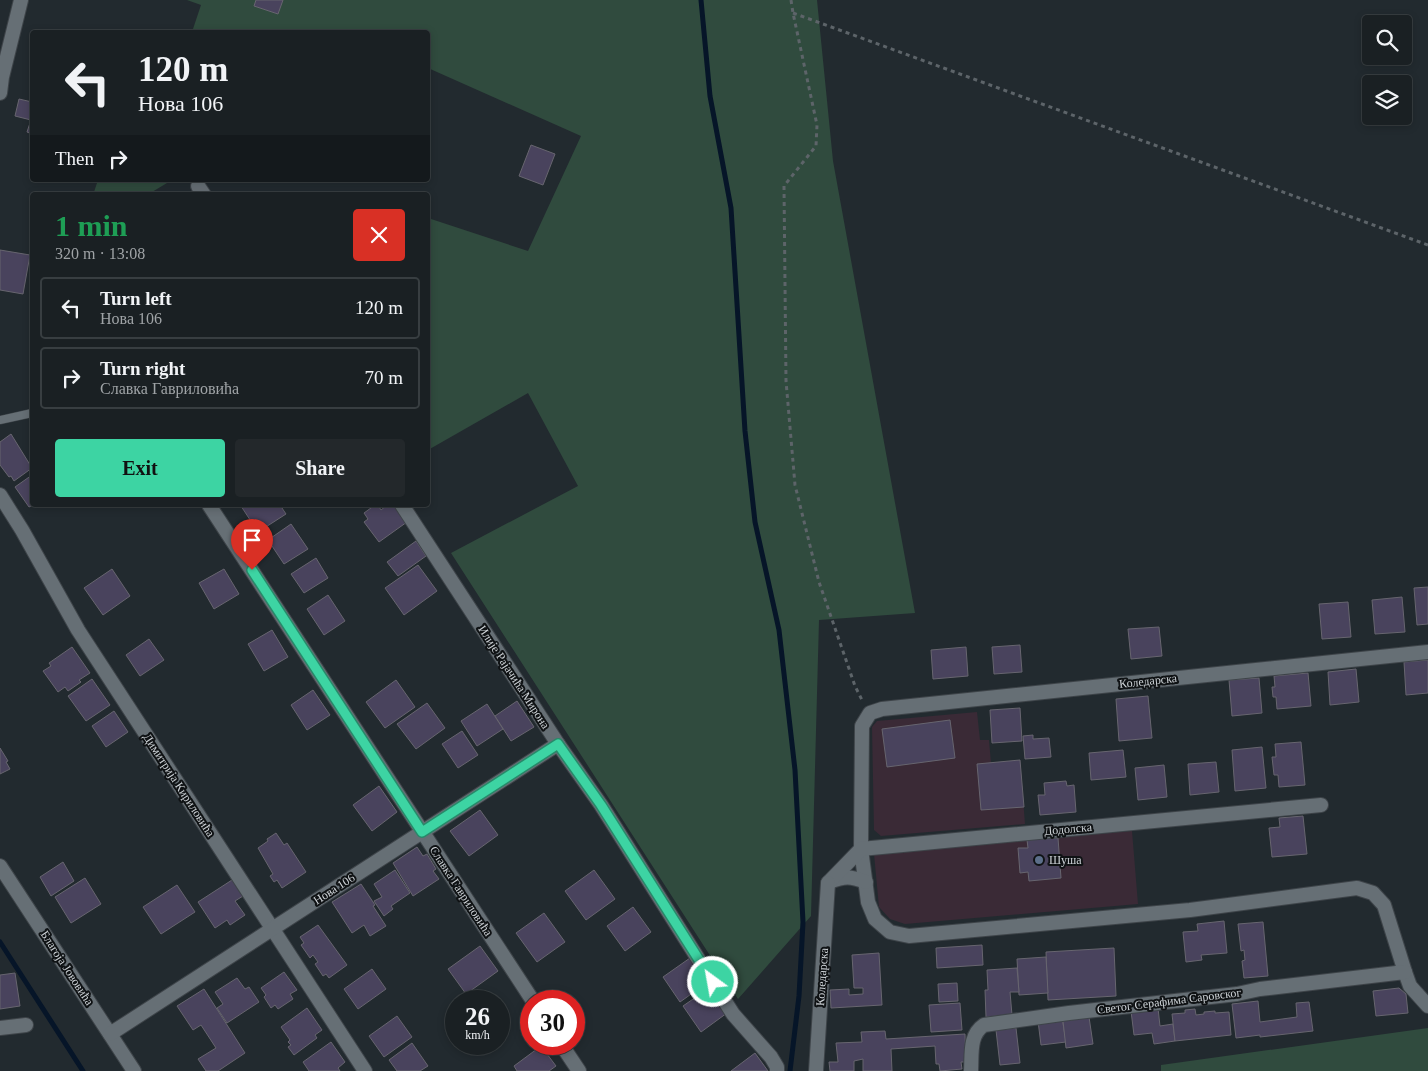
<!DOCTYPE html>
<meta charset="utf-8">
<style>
body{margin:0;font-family:"Times New Roman",serif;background:#23282b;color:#f1f3f6;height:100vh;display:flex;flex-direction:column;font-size:19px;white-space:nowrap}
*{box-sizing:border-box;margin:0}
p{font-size:16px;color:#9fa3a6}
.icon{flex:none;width:28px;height:28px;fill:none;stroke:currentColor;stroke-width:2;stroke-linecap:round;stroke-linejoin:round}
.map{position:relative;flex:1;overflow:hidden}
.side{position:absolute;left:30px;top:192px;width:400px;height:315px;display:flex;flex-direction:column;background:#1a2023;border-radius:5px;box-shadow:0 2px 8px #0003,0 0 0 1px #383e41}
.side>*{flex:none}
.hud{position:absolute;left:30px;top:30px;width:400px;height:152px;border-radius:5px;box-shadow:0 2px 8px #0003,0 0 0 1px #383e41;background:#1a2023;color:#f1f3f6;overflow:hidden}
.buttons{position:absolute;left:1362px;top:15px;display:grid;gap:10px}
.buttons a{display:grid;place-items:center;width:50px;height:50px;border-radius:5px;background:#1a2023;box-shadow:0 2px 8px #0003,0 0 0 1px #383e41;font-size:25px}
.speed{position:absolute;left:445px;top:990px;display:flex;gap:10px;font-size:25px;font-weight:700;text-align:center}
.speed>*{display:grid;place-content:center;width:65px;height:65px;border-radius:50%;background:#1a2023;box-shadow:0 2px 8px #0003,0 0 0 1px #383e41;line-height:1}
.speed small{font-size:12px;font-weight:400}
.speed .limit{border:8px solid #d22;background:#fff;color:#111}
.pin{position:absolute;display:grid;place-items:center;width:42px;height:42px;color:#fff;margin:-51px -21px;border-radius:50% 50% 50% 0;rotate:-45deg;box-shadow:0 0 5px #0007}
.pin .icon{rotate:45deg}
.me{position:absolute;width:55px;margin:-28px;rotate:328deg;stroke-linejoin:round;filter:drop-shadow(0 0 4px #0008)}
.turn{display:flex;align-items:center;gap:18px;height:105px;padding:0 25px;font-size:22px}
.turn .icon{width:65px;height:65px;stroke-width:2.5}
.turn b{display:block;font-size:35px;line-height:42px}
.then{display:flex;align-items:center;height:48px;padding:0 25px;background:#0003;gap:10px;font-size:19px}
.round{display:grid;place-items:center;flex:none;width:52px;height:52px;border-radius:5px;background:#23282b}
.summary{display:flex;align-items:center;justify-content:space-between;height:85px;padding:0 25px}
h1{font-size:30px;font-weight:700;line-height:38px;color:#1e9e55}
.button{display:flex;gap:10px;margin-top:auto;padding:10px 25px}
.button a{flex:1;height:58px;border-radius:5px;background:#3dd4a3;color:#111;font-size:20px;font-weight:700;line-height:58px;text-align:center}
.button a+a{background:#23282b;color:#f1f3f6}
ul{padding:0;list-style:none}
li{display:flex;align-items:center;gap:15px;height:62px;margin:0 10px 8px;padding:0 15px;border:2px solid #383e41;border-radius:5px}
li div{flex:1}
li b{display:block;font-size:19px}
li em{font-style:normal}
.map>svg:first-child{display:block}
.commercial{fill:#3a2a36}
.green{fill:#304b3e}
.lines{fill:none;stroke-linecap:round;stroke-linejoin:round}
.stream{stroke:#061528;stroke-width:5}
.building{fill:#49435d;stroke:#67656f}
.service-casing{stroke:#3e4449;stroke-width:9}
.minor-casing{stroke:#3e4449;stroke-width:16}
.path{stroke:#5d6469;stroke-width:3;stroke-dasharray:4 4;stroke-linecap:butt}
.service{stroke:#666f75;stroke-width:8}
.minor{stroke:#666f75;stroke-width:14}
.route-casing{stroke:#288a6a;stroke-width:12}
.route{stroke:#3dd4a3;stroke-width:9}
.service-dot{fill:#5c6f8a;stroke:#0f1214;stroke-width:2}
.labels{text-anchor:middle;stroke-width:4;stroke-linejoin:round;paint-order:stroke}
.street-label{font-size:12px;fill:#ced3d7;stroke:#0f1214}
.poi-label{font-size:12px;fill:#ced3d7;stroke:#0f1214;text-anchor:start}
</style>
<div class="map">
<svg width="1428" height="1071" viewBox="0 0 1428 1071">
<rect width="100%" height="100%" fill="#222a2f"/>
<g class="commercial">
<polygon points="977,712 980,740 989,740 991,763 1020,760 1025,824 881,836 874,830 872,727 877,721"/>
<polygon points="1132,831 1138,904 905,924 890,919 879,907 874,854"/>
</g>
<g class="green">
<polygon points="187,0 817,0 833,161 915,613 819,620 811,916 738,999 451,553 578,486 528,393 428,450 428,218 528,251 581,136 428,68 428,32 192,32 201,5"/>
<polygon points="98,180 172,180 147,195 93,195"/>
<polygon points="1428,1028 1428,1071 1161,1071 1161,1065"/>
</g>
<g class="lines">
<g class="stream">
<polyline points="701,0 710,96 731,208 745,431 755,522 779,630 795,770 803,922 799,996 790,1071"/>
<polyline points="0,942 83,1071"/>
</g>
</g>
<g class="building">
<polygon points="256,0 283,0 278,14 254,6"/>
<polygon points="19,99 32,102 32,134 27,132 31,120 15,116"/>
<polygon points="531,145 555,154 543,185 519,176"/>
<polygon points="0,250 30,255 23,294 0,290"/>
<polygon points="11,434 32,468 14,481 11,476 9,477 0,465 0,442"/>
<polygon points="32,475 33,505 29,507 15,487"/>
<polygon points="242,505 280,505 286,514 258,532 241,506"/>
<polygon points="375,505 378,505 381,510 387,505 395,505 407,522 379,542 364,522 368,519 364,513"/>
<polygon points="291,524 308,549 284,564 268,540"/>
<polygon points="416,541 426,556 398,576 387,562"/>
<polygon points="316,558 328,578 304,593 291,574"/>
<polygon points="418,565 437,591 404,615 385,588"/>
<polygon points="112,569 130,596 103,615 84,588"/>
<polygon points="224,569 239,594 214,609 199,583"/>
<polygon points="1428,587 1428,624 1417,625 1414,588"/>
<polygon points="328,595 345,621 324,635 307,609"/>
<polygon points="1402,597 1405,632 1375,634 1372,600"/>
<polygon points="1348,602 1351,637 1322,639 1319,604"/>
<polygon points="1159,627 1162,656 1131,659 1128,629"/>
<polygon points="272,630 288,657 264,671 248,644"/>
<polygon points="149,639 164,660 140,676 126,655"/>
<polygon points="1020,645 1022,672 994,674 992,647"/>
<polygon points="72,647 90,673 79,680 81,682 68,691 65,687 58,692 43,671 51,666 49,663"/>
<polygon points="966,647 968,676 933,679 931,650"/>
<polygon points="1428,660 1428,693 1406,695 1404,662"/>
<polygon points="1356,669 1359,702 1330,705 1328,672"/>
<polygon points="1308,673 1311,706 1277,709 1276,697 1273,697 1272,687 1275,687 1274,676"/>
<polygon points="1259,678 1262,713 1232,716 1229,680"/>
<polygon points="92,679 110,705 86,721 68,696"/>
<polygon points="396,680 415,707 385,728 366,702"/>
<polygon points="313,690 330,715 307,730 291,705"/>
<polygon points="1148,696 1152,738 1119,741 1116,699"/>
<polygon points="517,701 534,727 511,741 495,716"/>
<polygon points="427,703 445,728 416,749 397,724"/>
<polygon points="487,704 503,729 477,746 461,721"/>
<polygon points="1020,708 1022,741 992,743 990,710"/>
<polygon points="114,711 128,732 106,747 92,726"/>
<polygon points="950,720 955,758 887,767 882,729"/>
<polygon points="462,731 478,755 458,768 442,744"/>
<polygon points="1033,735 1033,739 1049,738 1051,757 1025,759 1023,736"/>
<polygon points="1301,742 1305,785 1279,787 1278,775 1274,775 1272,757 1276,757 1275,744"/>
<polygon points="1262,747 1266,788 1235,791 1232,750"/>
<polygon points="0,748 8,761 6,762 10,769 0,774"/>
<polygon points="1123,750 1126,777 1091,780 1089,753"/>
<polygon points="1020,760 1024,807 981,810 977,764"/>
<polygon points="1216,762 1219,792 1190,795 1188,764"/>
<polygon points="1164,765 1167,797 1138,800 1135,768"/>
<polygon points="1066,781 1067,786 1074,785 1076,812 1040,815 1038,795 1045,795 1044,783"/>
<polygon points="379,786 397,812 372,831 353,805"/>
<polygon points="480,810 498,835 469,856 450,831"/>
<polygon points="1303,816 1307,854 1272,857 1269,828 1280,827 1279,818"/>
<polygon points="276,833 284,845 287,843 306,872 282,888 277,880 274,882 270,876 273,874 258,848 268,841 267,839"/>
<polygon points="1058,838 1061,878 1029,881 1028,872 1020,873 1018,848 1028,848 1027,840"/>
<polygon points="417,847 423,856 427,854 436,869 433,871 439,879 413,896 393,863"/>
<polygon points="63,862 74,881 51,896 40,877"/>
<polygon points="395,870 410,893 391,906 393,909 384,916 374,901 382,897 374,884"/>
<polygon points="594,870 615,899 586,920 565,891"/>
<polygon points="85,878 101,904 71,923 55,897"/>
<polygon points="232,880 243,896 235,901 245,915 230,925 227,920 215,928 198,902"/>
<polygon points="361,884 375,905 373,906 386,926 370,936 364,925 352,933 332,902"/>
<polygon points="177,885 195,912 161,934 143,907"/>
<polygon points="633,907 651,932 625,951 607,926"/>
<polygon points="544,913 565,942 537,962 516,933"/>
<polygon points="1224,921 1227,953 1201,955 1202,960 1186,962 1183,932 1198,931 1197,924"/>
<polygon points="1263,922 1268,976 1244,978 1242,961 1245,960 1244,950 1241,951 1238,924"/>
<polygon points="318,925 347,965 329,978 326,974 323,976 315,964 318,962 313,955 310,958 301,945 304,943 300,937"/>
<polygon points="982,945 983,965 937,968 936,948"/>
<polygon points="480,946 498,971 466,994 448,969"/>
<polygon points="1114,948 1116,996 1048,1000 1046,952"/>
<polygon points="879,953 882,1005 831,1008 830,990 849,989 849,995 863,994 863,988 854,988 852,955"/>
<polygon points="1046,957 1048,993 1019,995 1017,959"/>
<polygon points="690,958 708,982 680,1002 663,977"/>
<polygon points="1017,968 1019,992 1010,992 1012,1015 986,1017 985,990 988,990 987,970"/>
<polygon points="372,969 386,989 358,1009 344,989"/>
<polygon points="284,972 297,990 290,994 293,999 278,1009 275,1005 271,1008 264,997 266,995 261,988"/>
<polygon points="15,973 20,1006 0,1009 0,975"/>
<polygon points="237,978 245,989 249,987 259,1002 227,1023 217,1008 223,1004 215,992"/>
<polygon points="957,983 958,1001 939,1002 938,984"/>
<polygon points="709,988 727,1013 701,1032 683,1006"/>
<polygon points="1399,988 1406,994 1408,1013 1376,1016 1373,991"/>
<polygon points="204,989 245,1053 218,1071 206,1071 198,1059 216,1048 201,1025 193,1030 177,1006"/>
<polygon points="1258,1001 1260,1022 1297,1017 1296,1003 1309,1002 1313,1031 1260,1037 1260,1035 1236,1038 1232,1004"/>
<polygon points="960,1003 962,1030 931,1032 929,1005"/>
<polygon points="307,1008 322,1030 315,1035 317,1038 294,1055 288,1047 291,1045 288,1042 290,1040 281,1027"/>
<polygon points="1158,1008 1160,1026 1173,1024 1175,1041 1154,1044 1152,1033 1134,1035 1131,1011"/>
<polygon points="1195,1009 1196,1015 1204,1014 1204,1012 1215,1011 1215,1013 1229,1012 1231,1035 1175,1041 1172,1014 1185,1013 1185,1010"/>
<polygon points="397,1016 412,1037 384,1057 369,1036"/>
<polygon points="1062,1017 1066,1042 1041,1045 1038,1021"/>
<polygon points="1089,1017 1093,1044 1066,1048 1063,1021"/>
<polygon points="1016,1028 1020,1063 1000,1065 996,1030"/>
<polygon points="885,1031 886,1039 965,1034 966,1062 961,1062 962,1069 940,1071 939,1064 936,1064 935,1046 891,1049 892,1071 863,1071 863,1059 854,1061 854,1071 830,1071 829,1062 838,1062 836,1043 862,1042 861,1032"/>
<polygon points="331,1042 345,1062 338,1068 340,1071 309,1071 303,1062"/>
<polygon points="412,1043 428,1066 420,1071 397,1071 389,1060"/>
<polygon points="541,1046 556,1066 549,1071 517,1071 514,1066"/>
<polygon points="755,1053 768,1071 731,1071"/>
</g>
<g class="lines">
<defs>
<polyline id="service" points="0,420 32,413"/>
<g id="minor">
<polyline points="0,93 2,77 21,0"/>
<polyline points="198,186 204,195"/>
<polyline points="0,495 22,530 78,630 365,1071"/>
<polyline points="209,505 533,1001"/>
<polyline points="402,505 558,744 601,805 733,1014 771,1057 777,1067 777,1071"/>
<polyline points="1428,652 882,709 870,713 862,726 861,849 868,902 875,919 890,932 909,936 1190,910 1357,888 1373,893 1384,905 1405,972 1410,986 1428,1006"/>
<polyline points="0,866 134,1071"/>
<path d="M829 882C845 876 850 876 866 882"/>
<polyline points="828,883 861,849 1321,805"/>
<polyline points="0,1028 26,1025"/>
<polyline points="110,1034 558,744"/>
<polyline points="561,1044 579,1071"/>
<polyline points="816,1071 828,883"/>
<path d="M971 1071C972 1054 969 1035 984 1025L1069 1013 1237 994 1260 989 1405 972"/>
</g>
</defs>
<use href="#service" class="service-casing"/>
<use href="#minor" class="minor-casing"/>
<g class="path">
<polyline points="791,0 793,13 817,125 816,146 784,186 786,381 795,485 819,582 855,686 863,702"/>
<polyline points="793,13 1428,245"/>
</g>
<use href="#service" class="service"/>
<use href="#minor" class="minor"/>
</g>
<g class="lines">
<defs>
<polyline id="route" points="252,570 422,832 558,744 601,805 713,982"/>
</defs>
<use href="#route" class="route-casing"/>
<use href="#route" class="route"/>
</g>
<circle class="service-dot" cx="1039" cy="860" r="5"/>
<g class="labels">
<g class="street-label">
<text transform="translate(514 677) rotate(57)" y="4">Илије Рајачића Мирона</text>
<text transform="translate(1148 681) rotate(-6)" y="4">Коледарска</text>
<text transform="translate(179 785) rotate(57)" y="4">Димитрија Кириловића</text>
<text transform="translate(1068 829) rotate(-5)" y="4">Додолска</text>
<text transform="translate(334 889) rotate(-33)" y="4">Нова 106</text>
<text transform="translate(461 891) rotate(57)" y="4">Славка Гавриловића</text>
<text transform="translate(67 968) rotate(57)" y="4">Благоја Јововића</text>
<text transform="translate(822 977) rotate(-86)" y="4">Коледарска</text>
<text transform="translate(1169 1001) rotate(-7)" y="4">Светог Серафима Саровског</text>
</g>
<g class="poi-label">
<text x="1049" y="864">Шуша</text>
</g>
</g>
</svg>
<div class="buttons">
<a><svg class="icon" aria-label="search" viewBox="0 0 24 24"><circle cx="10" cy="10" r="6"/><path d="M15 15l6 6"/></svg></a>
<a><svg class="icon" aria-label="layers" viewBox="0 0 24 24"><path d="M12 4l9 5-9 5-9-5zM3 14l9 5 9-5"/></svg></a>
</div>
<div class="speed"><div>26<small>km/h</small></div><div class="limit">30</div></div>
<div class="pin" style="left:252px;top:570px;background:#d93025"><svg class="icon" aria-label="arrive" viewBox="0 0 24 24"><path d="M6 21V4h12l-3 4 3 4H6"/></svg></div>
<svg class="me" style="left:713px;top:982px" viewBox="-20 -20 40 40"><circle r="17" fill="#3dd4a3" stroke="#fff" stroke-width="3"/><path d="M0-11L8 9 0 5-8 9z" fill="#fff"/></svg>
<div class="hud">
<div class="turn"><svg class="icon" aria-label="left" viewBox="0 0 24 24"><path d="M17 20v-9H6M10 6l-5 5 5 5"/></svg><div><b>120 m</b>Нова 106</div></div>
<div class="then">Then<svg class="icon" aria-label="right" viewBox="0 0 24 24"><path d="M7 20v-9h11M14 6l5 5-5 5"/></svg></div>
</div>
<section class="side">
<div class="summary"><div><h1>1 min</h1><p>320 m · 13:08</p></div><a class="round" style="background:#d93025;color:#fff"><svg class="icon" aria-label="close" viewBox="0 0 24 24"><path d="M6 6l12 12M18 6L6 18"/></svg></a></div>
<ul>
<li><svg class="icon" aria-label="left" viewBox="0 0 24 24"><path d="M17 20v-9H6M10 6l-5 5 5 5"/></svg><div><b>Turn left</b><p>Нова 106</p></div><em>120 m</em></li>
<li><svg class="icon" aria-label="right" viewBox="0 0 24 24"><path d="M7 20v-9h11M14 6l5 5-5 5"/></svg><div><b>Turn right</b><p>Славка Гавриловића</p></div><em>70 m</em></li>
</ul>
<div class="button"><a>Exit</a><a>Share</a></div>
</section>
</div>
